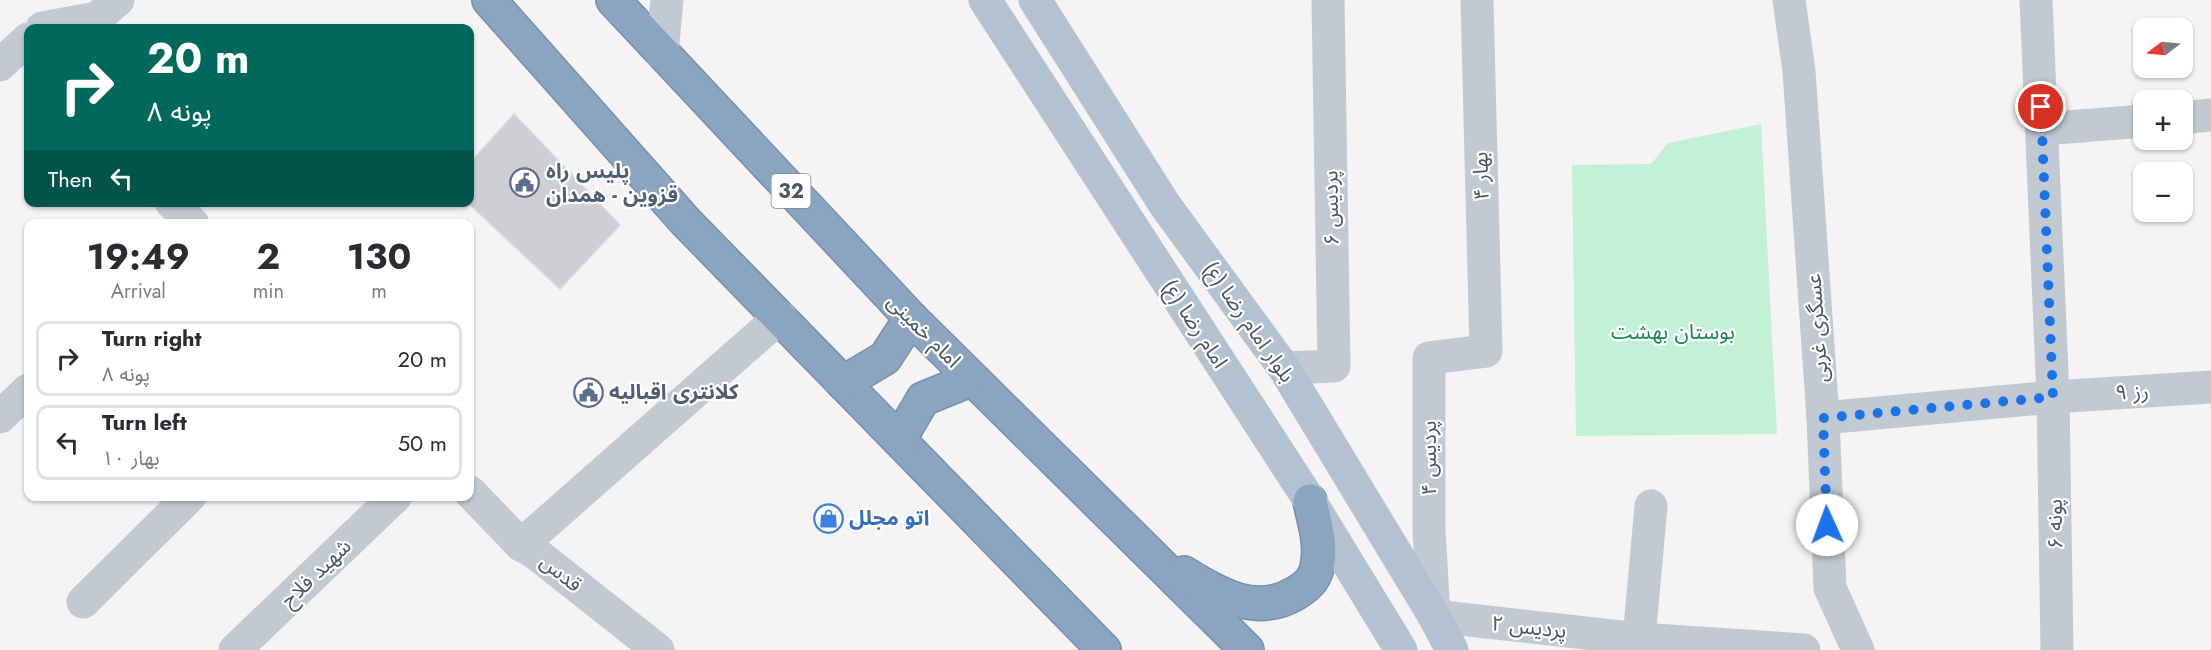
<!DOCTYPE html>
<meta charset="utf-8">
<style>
body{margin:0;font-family:Jost,"Noto Sans Arabic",sans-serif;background:#f7f7f7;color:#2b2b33;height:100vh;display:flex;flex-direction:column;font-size:22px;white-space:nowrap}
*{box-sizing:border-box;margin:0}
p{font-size:20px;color:#7c7c81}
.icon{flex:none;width:33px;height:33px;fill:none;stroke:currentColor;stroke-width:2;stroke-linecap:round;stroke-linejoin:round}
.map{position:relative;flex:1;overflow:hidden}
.sheet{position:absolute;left:24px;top:219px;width:450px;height:282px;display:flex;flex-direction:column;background:#fff;border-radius:12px;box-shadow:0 2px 4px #0004}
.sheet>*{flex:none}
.hud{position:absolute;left:24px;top:24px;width:450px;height:183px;border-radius:12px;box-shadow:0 2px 4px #0004;background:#00695c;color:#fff;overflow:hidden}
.needle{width:39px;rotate:254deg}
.buttons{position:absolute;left:2133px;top:18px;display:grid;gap:12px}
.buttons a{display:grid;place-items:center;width:60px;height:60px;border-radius:12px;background:#fff;box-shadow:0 2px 4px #0004;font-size:30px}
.pin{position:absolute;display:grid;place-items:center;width:51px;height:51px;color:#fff;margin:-26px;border:3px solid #fff;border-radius:50%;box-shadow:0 2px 6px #0007}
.me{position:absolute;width:66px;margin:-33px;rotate:358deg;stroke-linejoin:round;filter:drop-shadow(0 0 4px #0008)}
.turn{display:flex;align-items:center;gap:21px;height:126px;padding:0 24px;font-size:27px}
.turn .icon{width:78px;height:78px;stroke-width:2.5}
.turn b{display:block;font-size:42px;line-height:51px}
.then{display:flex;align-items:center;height:57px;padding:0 24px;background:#0003;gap:12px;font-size:22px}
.eta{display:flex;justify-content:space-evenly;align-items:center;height:102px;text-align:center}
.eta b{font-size:36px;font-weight:700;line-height:42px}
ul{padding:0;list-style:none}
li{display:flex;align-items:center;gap:18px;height:75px;margin:0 12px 9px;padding:0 12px;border:3px solid #e1e1e2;border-radius:12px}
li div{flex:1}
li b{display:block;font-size:22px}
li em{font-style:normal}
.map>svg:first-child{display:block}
.green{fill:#c3f1d5}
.building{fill:#cdcfd5;stroke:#d7d9de;stroke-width:1.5}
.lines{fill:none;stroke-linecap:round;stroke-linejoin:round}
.highway-casing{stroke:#7690ad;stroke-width:36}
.minor{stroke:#c1cad2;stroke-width:33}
.major{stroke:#b3c2d1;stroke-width:33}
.highway{stroke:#8ba5c1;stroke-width:33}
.route{stroke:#1a73e8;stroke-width:10;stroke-dasharray:0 18}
.labels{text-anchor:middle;stroke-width:4.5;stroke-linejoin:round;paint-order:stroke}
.shield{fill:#fff;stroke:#808990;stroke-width:1.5}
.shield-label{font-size:20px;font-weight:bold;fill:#4a5661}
.service-label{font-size:21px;font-weight:bold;fill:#4e5e75;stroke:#fff;text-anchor:start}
.street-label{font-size:21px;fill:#4a5661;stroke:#fff}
.park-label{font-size:21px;fill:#17864f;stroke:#fff}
.shop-label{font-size:21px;font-weight:bold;fill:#366cbe;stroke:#fff;text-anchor:start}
</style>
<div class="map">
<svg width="2211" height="650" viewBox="0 0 2211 650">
<rect width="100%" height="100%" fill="#f5f3f3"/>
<polygon class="green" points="1761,124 1777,434 1576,436 1572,165 1651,164 1668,143"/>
<polygon class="building" points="514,114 620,225 560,289 467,202 470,202 470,163"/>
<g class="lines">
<defs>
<g id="highway">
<polyline points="489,0 686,222 1104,650"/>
<polyline points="613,0 911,318 1247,650"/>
<polyline points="843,383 885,358 911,318"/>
<polyline points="899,440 923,399 972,379"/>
<path d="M1184 573C1220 595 1256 617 1296 593 1309 585 1317 577 1318 561 1321 540 1314 521 1310 501"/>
</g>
</defs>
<use href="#highway" class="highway-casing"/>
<g class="minor">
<polyline points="1477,0 1486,351 1429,358 1429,530 1434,616 1639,639 1804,650"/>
<polyline points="1789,0 1799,71 1823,418 1830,588 1858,650"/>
<polyline points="2036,0 2053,397 2057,650"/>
<polyline points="42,28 97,18 118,0"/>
<polyline points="662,53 667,0"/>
<polyline points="0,65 28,39"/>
<polyline points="2182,118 2211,115"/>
<polyline points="2042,129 2144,121"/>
<polyline points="171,202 193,224"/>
<polyline points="1284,368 1334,366 1328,0"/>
<polyline points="0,417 28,390"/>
<polyline points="1823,418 2053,397 2211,387"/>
<polyline points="470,492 521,545 534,552 658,650"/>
<polyline points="521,545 780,317"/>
<polyline points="83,602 190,496"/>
<polyline points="1639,639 1651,506"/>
<polyline points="235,650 396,496"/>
</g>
<g class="major">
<polyline points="985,0 1310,501 1401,650"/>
<polyline points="1035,0 1165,205 1284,368 1434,616 1452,650"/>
</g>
<use href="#highway" class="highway"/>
</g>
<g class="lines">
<polyline class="route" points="1827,525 1823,418 2053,397 2041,107"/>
</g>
<defs>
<symbol id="civic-ring" viewBox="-11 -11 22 22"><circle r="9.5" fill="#fff" stroke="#5c6f8a" stroke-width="1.5"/><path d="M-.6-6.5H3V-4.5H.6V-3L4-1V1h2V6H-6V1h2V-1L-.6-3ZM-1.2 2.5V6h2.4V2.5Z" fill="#5c6f8a"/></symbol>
<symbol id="shop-ring" viewBox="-11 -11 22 22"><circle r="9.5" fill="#fff" stroke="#3f7fe0" stroke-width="1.5"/><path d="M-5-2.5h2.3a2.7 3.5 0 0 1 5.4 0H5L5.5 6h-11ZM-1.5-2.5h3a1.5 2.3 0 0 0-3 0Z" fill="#3f7fe0"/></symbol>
</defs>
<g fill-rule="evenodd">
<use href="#civic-ring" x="508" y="166" width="33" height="33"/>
<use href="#civic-ring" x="572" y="376" width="33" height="33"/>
<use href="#shop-ring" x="812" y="502" width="33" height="33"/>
</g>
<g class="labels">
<rect class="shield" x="771.5" y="174" width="39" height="34" rx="4.5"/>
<g class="shield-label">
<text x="791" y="198">32</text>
</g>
<g class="service-label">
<text x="546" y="178">پلیس راه<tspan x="546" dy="24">قزوین - همدان</tspan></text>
<text x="609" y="399">کلانتری اقبالیه</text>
</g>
<g class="street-label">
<text transform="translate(1481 176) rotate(-92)" y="7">بهار ۴</text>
<text transform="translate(1331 208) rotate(-91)" y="7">پردیس ۶</text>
<text transform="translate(1249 322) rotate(55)" y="7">بلوار امام رضا (ع)</text>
<text transform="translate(1195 324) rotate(57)" y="7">امام رضا (ع)</text>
<text transform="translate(1817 328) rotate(-94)" y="7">عسگری غربی</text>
<text transform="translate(924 331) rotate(45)" y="7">امام خمینی</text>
<text transform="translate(2132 392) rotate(-3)" y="7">رز ۹</text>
<text transform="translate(1429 458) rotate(-90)" y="7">پردیس ۴</text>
<text transform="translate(2055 524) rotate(-91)" y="7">پونه ۶</text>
<text transform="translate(316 573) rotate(-44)" y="7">شهید فلاح</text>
<text transform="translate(561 573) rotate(39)" y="7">قدس</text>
<text transform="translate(1529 627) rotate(6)" y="7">پردیس ۲</text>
</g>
<g class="park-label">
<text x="1673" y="339">بوستان بهشت</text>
</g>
<g class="shop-label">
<text x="849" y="525">اتو مجلل</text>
</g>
</g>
</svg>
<div class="buttons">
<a><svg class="needle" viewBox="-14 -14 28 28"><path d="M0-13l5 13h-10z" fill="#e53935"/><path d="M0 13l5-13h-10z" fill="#7c7c81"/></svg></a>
<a>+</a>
<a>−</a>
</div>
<div class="pin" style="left:2041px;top:107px;background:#d93025"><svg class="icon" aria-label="arrive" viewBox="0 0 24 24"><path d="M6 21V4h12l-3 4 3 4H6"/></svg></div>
<svg class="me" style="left:1827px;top:525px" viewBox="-20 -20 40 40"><circle r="19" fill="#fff"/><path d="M0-13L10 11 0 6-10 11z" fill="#1a73e8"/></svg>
<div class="hud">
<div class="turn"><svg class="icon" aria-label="right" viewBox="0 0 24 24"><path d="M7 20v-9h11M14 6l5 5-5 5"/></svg><div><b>20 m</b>پونه ۸</div></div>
<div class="then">Then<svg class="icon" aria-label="left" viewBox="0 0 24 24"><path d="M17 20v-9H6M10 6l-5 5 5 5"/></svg></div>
</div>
<section class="sheet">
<div class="eta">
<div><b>19:49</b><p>Arrival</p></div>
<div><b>2</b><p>min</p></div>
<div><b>130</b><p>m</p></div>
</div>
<ul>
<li><svg class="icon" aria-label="right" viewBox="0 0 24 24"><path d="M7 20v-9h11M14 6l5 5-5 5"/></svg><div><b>Turn right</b><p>پونه ۸</p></div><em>20 m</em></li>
<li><svg class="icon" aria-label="left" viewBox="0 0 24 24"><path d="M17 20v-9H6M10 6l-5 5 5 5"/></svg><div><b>Turn left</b><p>بهار ۱۰</p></div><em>50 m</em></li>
</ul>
</section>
</div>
